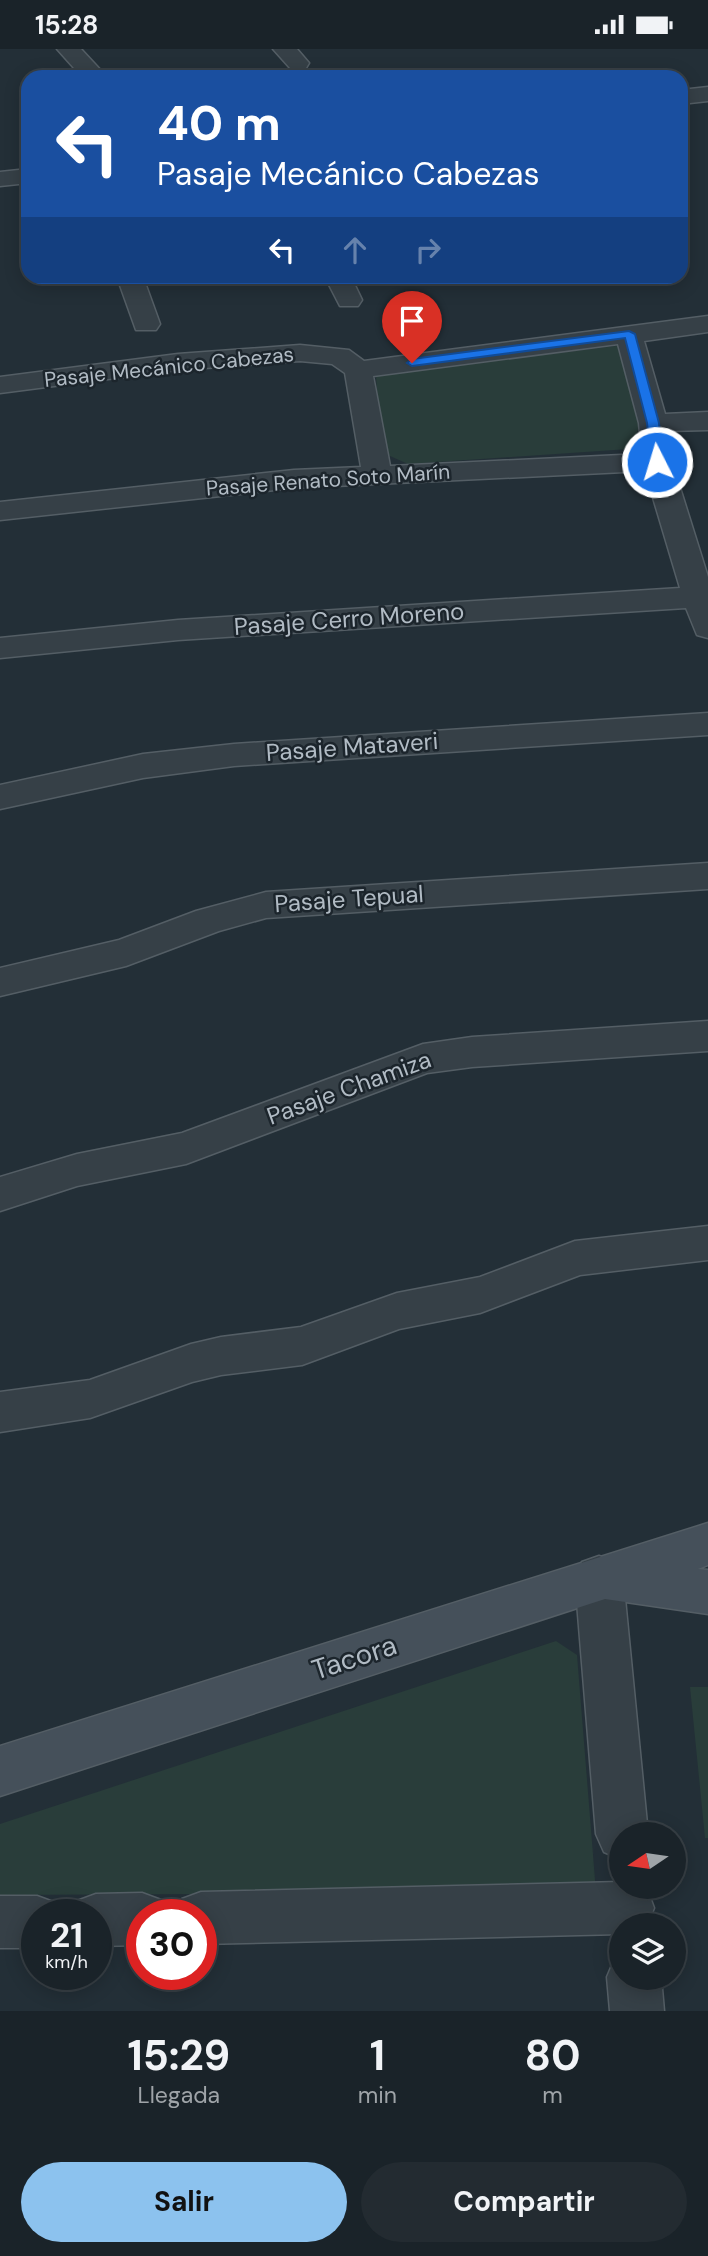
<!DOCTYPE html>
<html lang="es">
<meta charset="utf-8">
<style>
body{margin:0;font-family:"DM Sans",sans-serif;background:#232b31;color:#f1f3f6;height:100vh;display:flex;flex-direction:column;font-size:26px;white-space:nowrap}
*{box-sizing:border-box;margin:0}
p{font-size:23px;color:#9fa4a8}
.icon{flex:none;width:38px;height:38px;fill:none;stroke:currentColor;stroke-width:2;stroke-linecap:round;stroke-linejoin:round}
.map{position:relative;height:1962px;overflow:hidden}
.drawer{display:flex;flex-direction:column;background:#1a2329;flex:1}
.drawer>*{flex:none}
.hud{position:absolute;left:21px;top:21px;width:667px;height:214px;border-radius:21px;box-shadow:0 4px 18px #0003,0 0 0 2px #384046;background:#1a4fa0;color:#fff;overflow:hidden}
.needle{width:46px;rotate:257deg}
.controls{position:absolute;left:609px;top:1773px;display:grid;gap:14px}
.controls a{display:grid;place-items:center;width:77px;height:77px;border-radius:50%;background:#1a2329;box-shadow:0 4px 18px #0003,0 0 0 2px #384046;font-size:35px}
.speed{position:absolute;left:21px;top:1850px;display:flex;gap:14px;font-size:35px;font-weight:700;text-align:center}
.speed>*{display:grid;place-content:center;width:91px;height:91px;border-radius:50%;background:#1a2329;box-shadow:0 4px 18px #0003,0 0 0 2px #384046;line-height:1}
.speed small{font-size:18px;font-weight:400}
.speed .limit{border:10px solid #d22;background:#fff;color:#111}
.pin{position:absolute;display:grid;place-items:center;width:60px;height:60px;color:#fff;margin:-72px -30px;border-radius:50% 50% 50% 0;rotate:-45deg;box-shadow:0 0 7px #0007}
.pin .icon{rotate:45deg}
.me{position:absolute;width:77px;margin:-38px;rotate:355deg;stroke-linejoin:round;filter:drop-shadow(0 0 5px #0008)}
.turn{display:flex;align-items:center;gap:24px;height:147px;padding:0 21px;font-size:32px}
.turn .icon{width:91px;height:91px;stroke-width:2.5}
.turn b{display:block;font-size:49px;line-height:60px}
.lanes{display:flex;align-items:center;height:66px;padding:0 21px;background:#0003;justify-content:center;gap:35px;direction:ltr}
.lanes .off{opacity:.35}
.eta{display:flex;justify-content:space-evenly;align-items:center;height:119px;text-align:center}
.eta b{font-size:42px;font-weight:700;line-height:49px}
.primary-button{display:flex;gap:14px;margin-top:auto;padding:14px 21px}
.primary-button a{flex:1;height:80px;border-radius:42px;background:#8cc2ee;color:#111;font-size:28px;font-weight:700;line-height:80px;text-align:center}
.primary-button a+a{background:#232b31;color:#f1f3f6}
.status{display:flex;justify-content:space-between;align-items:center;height:49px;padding:0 35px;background:#1a2329;direction:ltr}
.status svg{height:19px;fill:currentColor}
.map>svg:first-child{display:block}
.green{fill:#293d3a}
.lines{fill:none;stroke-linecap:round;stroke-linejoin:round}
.street-casing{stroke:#545e65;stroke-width:3}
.secondary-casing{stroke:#545e65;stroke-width:3}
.street{fill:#364047;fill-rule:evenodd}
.secondary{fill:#45505a;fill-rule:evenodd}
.route{fill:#1a73e8;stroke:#114b97;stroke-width:2}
.labels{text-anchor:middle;stroke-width:5;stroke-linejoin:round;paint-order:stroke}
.far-street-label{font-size:21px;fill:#b1bbc4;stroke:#1c252c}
.street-label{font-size:24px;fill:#b1bbc4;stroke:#1c252c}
.near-street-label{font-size:28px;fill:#b1bbc4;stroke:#1c252c}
</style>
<div class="status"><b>15:28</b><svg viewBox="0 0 49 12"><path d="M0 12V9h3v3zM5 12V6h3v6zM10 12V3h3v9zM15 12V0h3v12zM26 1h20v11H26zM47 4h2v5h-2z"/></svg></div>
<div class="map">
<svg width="708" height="1962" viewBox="0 0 708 1962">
<rect width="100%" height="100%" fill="#232f37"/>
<g class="green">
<polygon points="624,296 642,373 629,400 408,415 381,403 376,326"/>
<polygon points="556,1592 577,1606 596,1843 0,1846 0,1775"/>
<polygon points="690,1638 708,1638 708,1789 705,1789"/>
</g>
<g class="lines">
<defs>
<g id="street">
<polygon points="57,0 81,0 107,28 82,28"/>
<polygon points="273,0 297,0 309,14 306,19 290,19"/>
<polygon points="708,38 708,52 681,55 681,41"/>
<polygon points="28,120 28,134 0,137 0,123"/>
<polygon points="117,228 143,228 160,275 156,281 136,281"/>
<polygon points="325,228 351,228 362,251 358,257 340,257"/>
<path d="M708 267V283L644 292 665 365 708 363V381L668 382 672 413 708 528V589L697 586 686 559 178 591 0 609V589L178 571 680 539 645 422 294 439 0 471V453L294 421 361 418 345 324 332 315 300 312 178 321 0 344V328L178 305 300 296 349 301 364 312ZM618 295 639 374 642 405 390 417 373 327Z"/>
<polygon points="708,664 708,686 234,717 143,729 0,760 0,736 143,705 234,695"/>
<polygon points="708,814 708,840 266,869 219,882 126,917 0,947 0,919 119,891 196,862 266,843"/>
<polygon points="708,972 708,1002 472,1018 427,1024 186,1115 77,1137 0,1162 0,1128 77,1105 182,1084 423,995 472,988"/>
<polygon points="708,1177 708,1211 580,1226 480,1264 399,1280 302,1316 221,1326 192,1333 90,1369 0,1383 0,1343 90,1331 191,1295 221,1288 301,1278 397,1244 480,1228 575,1192"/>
<polygon points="599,1507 616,1513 623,1529 648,1785 621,1785 621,1810 604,1803 596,1785 575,1529 582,1513"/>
<polygon points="621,1833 621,1838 647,1840 654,1859 647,1876 621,1876 621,1885 201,1895 201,1866 176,1866 182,1850 201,1843"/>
<polygon points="142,1844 161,1851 167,1866 142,1866 142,1896 96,1897 96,1866 72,1866 77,1852 96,1845"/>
<polygon points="0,1847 37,1847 56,1854 60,1866 37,1866 37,1899 0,1899"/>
<polygon points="621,1906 621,1928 661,1928 664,1962 610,1962 607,1928 615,1909"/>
</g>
<polygon id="secondary" points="708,1474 708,1516 698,1520 708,1521 708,1565 605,1550 0,1747 0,1697"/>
</defs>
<use href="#street" class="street-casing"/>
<use href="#secondary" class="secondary-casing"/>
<use href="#street" class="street"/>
<use href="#secondary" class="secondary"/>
</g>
<polygon class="route" points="629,282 635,285 659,374 663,413 657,417 651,413 647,374 625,289 412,317 407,314 412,310"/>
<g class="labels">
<g class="far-street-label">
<text transform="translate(169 318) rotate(-6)" y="7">Pasaje Mecánico Cabezas</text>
<text transform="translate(328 431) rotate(-4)" y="7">Pasaje Renato Soto Marín</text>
</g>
<g class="street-label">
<text transform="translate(349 570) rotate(-4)" y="8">Pasaje Cerro Moreno</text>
<text transform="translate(352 698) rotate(-4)" y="8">Pasaje Mataveri</text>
<text transform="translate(349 850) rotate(-4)" y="8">Pasaje Tepual</text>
<text transform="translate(349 1039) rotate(-20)" y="8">Pasaje Chamiza</text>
</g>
<g class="near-street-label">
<text transform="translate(354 1608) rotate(-18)" y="10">Tacora</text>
</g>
</g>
</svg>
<div class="controls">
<a><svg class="needle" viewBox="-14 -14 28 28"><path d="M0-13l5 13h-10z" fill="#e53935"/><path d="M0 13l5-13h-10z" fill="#9fa4a8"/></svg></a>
<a><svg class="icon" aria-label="layers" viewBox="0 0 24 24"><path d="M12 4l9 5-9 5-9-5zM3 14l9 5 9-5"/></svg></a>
</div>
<div class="speed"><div>21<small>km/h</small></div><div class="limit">30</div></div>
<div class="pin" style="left:412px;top:314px;background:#d93025"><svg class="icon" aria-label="arrive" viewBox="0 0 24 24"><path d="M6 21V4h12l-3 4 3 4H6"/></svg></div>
<svg class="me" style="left:657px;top:413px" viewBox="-20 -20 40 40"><circle r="17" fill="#1a73e8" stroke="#fff" stroke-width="3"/><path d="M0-11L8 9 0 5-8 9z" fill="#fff"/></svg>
<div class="hud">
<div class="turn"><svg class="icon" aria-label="left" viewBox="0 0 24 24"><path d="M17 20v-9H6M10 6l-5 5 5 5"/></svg><div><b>40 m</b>Pasaje Mecánico Cabezas</div></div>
<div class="lanes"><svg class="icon" aria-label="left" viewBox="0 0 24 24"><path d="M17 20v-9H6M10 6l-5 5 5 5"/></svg><svg class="icon off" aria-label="ahead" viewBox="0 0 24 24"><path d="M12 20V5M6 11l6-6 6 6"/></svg><svg class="icon off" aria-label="right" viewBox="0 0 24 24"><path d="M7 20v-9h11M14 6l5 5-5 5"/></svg></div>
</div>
</div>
<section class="drawer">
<div class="eta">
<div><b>15:29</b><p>Llegada</p></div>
<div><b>1</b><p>min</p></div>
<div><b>80</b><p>m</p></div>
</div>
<div class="primary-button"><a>Salir</a><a>Compartir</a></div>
</section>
